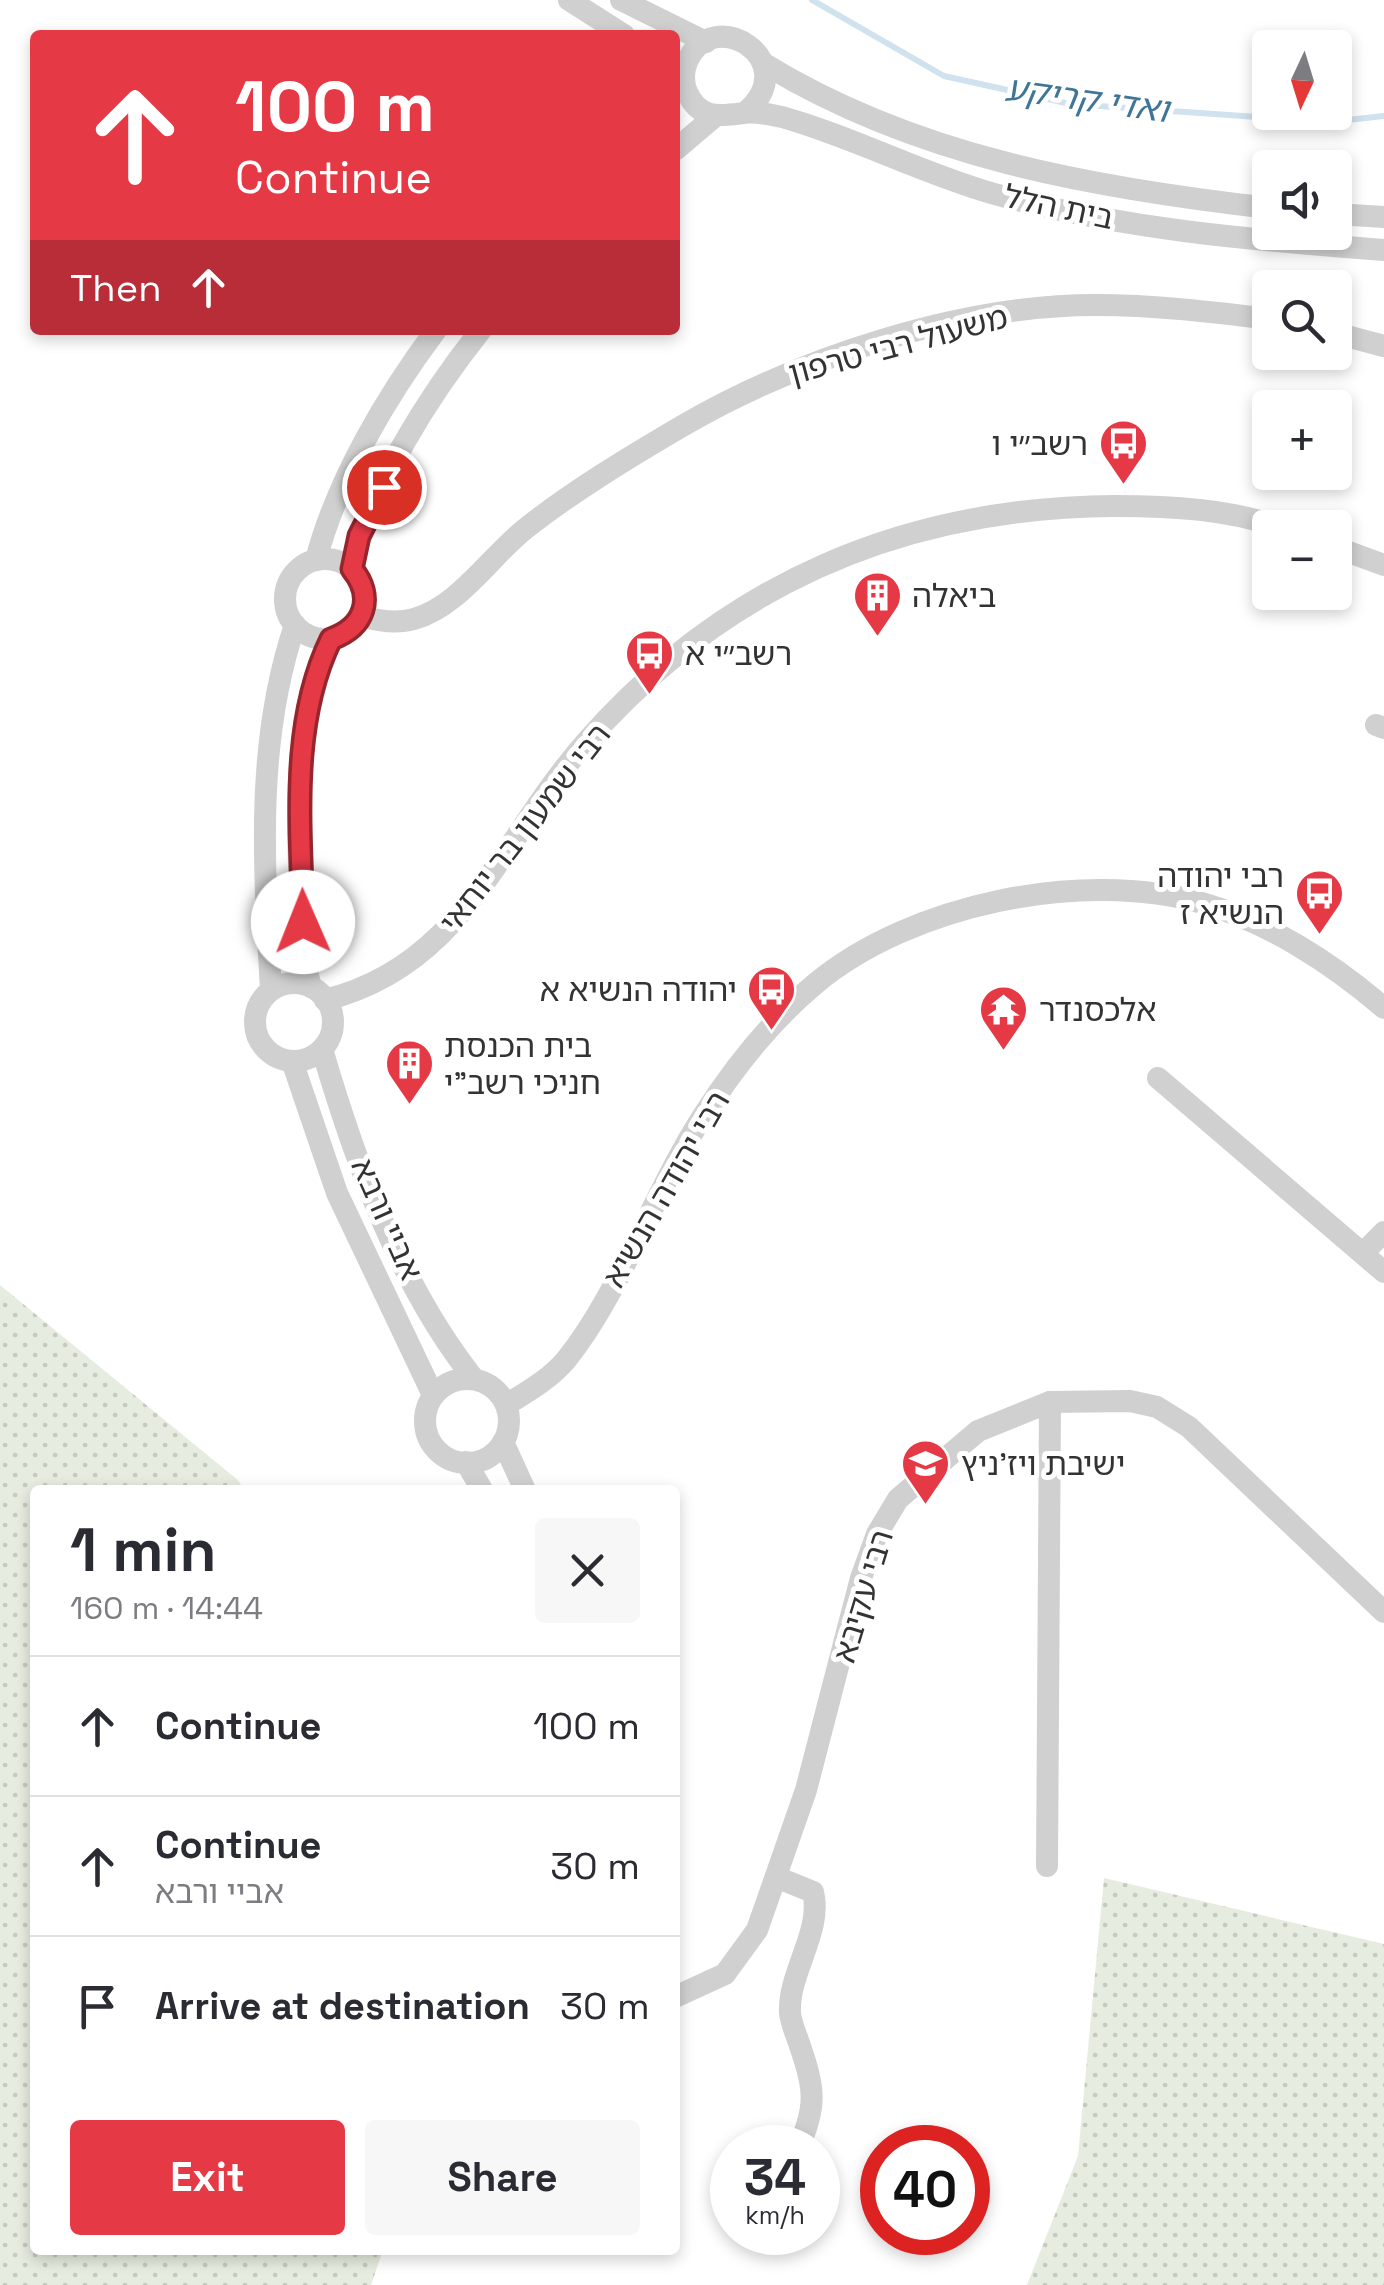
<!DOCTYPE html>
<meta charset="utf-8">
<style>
body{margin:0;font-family:"Space Grotesk","Noto Sans Hebrew",sans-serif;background:#f7f7f7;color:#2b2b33;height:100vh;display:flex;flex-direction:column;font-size:38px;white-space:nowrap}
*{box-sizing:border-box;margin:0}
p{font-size:32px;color:#7c7c81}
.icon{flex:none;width:55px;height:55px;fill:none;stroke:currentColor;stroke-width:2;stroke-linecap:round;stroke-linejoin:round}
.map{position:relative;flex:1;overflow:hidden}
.details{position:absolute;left:30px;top:1485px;width:650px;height:770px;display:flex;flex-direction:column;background:#fff;border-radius:10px;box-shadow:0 5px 15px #0003}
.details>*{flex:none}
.guide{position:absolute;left:30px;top:30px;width:650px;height:305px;border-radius:10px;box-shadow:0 5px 15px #0003;background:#e63946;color:#fff;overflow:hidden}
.needle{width:65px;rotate:184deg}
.fabs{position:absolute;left:1252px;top:30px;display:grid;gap:20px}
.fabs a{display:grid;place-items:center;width:100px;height:100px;border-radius:10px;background:#fff;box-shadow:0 5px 15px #0003;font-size:50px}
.speed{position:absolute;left:710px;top:2125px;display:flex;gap:20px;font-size:50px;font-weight:700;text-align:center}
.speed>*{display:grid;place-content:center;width:130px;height:130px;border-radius:50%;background:#fff;box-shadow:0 5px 15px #0003;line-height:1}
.speed small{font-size:25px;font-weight:400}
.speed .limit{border:15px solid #d22;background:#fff;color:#111}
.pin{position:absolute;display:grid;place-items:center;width:85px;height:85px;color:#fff;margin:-42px;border:5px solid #fff;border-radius:50%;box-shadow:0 2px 10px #0007}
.me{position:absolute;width:110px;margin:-55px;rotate:359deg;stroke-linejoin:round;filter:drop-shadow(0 0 8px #0008)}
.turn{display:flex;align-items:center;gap:35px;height:210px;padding:0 40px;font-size:45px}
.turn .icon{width:130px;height:130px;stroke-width:2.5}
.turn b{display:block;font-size:70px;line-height:85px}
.then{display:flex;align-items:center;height:95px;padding:0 40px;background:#0003;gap:20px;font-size:38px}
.round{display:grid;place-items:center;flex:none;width:105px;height:105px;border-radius:10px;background:#f7f7f7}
.summary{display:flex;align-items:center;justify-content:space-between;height:170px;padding:0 40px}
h1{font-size:60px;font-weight:600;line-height:75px}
.action{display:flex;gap:20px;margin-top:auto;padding:20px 40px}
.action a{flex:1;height:115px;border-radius:10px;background:#e63946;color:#fff;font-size:40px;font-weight:600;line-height:115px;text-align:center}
.action a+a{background:#f7f7f7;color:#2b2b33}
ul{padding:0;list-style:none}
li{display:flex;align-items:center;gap:30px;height:140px;padding:0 40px;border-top:2px solid #e1e1e2}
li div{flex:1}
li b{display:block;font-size:38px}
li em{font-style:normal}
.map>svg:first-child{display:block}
.grass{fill:url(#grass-dots)}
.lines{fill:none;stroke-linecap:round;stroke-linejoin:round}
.stream{stroke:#cfe2ee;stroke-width:6}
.minor{stroke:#d0d0d0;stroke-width:22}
.route-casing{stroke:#96252e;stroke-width:25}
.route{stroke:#e63946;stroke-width:18}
.labels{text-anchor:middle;stroke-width:10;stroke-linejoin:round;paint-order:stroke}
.street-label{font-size:32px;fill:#333;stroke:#fff}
.poi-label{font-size:32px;fill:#333;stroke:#fff;text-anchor:start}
.water-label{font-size:35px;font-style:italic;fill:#3f7597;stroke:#fff}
</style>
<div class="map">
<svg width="1384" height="2285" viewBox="0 0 1384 2285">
<defs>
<pattern id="grass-dots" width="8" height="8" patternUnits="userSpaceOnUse" patternTransform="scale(2.5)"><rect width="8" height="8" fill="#e6ecdf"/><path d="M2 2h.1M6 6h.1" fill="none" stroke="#c6cbc0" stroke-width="1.8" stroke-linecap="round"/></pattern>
</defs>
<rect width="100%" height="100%" fill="#fff"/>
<g class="grass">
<polygon points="0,1285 239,1481 243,1490 35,1490 35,2250 383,2250 371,2285 0,2285"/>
<polygon points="1104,1878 1384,1944 1384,2285 1027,2285 1078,2156"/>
</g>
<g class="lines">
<polyline class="stream" points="812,0 944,76 1070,104 1329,122 1384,116"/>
<g class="minor">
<polyline points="569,0 624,35"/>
<polyline points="621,0 706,42"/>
<path d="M763 63C916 157 1094 188 1270 208"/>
<path d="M746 112C805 61 712 2 687 62 683 71 683 83 687 92 699 120 720 116 744 113 756 111 771 115 782 117 853 137 919 172 991 193 1119 229 1252 240 1384 250"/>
<polyline points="675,150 714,117"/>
<polyline points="1335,214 1384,217"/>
<polyline points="1335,333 1384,346"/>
<polyline points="1335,547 1384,565"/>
<circle cx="325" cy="599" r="40"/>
<path d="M316 560C337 480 386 397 436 330"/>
<path d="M352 569C369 489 430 394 481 330"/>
<path d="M362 616C378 621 397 624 414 619 458 607 490 557 525 529 573 491 631 456 684 425 800 358 961 305 1096 305 1154 305 1213 312 1270 319"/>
<polyline points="1376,725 1384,728"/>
<circle cx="294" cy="1022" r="39"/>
<path d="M311 987 305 964C299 860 284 735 331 639"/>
<path d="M271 990C264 867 255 743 295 625"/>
<path d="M325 1000C464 966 500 839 587 741 727 582 907 507 1116 506 1169 506 1231 509 1281 528"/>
<path d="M322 1049C355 1162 400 1286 474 1379"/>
<polyline points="292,1061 337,1193 433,1395"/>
<polyline points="1158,1078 1384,1272"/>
<polyline points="1363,1253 1384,1232"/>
<circle cx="467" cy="1421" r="42"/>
<path d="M506 1405C527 1392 550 1379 566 1360 620 1293 655 1190 703 1116 733 1069 772 1020 815 984 911 904 1082 869 1202 903 1268 922 1332 963 1384 1008"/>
<polyline points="503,1442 525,1490"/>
<polyline points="466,1462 482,1490"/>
<polyline points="1047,1866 1050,1402"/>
<path d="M776 1877 813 1892C823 1931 788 1972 790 2013 791 2023 796 2034 799 2043 814 2087 818 2105 798 2148"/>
<polyline points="675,1997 725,1974 757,1930 806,1790 861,1578 877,1534 898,1499 978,1431 1050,1402 1130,1401 1157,1407 1189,1427 1384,1612"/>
</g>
</g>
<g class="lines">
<defs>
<path id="route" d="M303 922C301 829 289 725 331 639 365 627 375 597 352 569L359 536 384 487"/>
</defs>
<use href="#route" class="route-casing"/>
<use href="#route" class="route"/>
</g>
<defs>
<symbol id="bus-pin" viewBox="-11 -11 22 30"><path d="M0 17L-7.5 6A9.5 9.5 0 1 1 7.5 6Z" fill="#e63946" stroke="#fff"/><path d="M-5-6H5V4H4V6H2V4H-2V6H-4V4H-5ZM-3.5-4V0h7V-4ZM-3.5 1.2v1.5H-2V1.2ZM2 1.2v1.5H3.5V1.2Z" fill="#fff"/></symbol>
<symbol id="building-pin" viewBox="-11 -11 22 30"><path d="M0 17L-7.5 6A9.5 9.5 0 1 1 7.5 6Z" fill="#e63946" stroke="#fff"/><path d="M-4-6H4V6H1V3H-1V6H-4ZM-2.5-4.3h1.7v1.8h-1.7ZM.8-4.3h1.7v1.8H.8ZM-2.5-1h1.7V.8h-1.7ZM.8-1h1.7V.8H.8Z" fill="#fff"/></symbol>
<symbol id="temple-pin" viewBox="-11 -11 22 30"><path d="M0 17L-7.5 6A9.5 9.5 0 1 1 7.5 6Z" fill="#e63946" stroke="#fff"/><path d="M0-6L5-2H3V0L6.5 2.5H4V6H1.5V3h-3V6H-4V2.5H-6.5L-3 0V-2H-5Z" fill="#fff"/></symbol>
<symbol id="university-pin" viewBox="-11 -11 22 30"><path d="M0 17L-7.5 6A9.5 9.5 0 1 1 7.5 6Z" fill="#e63946" stroke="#fff"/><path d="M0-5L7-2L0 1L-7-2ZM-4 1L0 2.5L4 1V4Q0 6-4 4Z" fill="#fff"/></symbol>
</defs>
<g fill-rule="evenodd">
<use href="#bus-pin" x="1096" y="416" width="55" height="75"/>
<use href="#building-pin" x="850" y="568" width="55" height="75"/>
<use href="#bus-pin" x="622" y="626" width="55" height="75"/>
<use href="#bus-pin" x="1292" y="866" width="55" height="75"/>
<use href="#bus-pin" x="744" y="962" width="55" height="75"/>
<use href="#temple-pin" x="976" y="982" width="55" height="75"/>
<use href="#building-pin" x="382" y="1036" width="55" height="75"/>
<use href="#university-pin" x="898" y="1436" width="55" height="75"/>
</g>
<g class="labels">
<g class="street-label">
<text transform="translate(1059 207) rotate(12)" y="11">בית הלל</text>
<text transform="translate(898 345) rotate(-15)" y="11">משעול רבי טרפון</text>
<text transform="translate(525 828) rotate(-52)" y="11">רבי שמעון בר יוחאי</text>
<text transform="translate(666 1189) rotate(-60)" y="11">רבי יהודה הנשיא</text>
<text transform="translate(387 1219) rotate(66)" y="11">אביי ורבא</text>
<text transform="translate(863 1596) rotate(-73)" y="11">רבי עקיבא</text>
</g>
<g class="poi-label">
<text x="1088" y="455" text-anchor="end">רשב״י ו</text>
<text x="912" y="607">ביאלה</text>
<text x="685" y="665">רשב״י א</text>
<text x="1284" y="887" text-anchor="end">רבי יהודה<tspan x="1284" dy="37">הנשיא ז</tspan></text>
<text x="737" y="1001" text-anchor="end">יהודה הנשיא א</text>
<text x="1039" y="1021">אלכסנדר</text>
<text x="444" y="1057">בית הכנסת<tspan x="444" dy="37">חניכי רשב"י</tspan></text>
<text x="961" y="1475">ישיבת ויז'ניץ</text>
</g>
<g class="water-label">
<text transform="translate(1087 99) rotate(8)" y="12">ואדי קריקע</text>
</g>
</g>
</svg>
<div class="fabs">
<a><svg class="needle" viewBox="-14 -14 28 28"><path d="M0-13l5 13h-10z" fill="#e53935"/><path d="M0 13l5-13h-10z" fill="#7c7c81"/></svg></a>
<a><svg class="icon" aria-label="sound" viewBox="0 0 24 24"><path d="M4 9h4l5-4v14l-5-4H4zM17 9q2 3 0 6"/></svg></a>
<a><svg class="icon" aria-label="search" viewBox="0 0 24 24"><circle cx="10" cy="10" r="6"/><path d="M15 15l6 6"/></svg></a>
<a>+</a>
<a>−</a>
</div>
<div class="speed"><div>34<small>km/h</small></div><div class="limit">40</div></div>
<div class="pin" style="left:384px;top:487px;background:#d93025"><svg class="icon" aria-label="arrive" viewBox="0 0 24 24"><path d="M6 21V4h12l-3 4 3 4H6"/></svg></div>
<svg class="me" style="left:303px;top:922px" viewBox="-20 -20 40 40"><circle r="19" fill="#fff"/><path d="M0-13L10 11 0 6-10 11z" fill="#e63946"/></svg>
<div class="guide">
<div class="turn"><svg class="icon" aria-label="ahead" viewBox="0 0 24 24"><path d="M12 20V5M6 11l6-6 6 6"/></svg><div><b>100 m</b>Continue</div></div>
<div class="then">Then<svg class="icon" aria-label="ahead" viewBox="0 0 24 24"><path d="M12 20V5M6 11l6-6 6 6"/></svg></div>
</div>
<section class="details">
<div class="summary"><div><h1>1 min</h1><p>160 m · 14:44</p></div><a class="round"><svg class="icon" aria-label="close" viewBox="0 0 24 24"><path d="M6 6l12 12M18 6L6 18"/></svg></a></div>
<ul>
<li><svg class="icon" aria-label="ahead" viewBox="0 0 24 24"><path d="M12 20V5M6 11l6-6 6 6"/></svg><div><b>Continue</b></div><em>100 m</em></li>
<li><svg class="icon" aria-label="ahead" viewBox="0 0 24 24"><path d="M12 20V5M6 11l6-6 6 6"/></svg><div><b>Continue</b><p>אביי ורבא</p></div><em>30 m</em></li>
<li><svg class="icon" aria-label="arrive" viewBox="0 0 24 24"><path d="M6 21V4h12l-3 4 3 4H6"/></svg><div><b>Arrive at destination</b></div><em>30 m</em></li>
</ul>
<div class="action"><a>Exit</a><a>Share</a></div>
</section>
</div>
